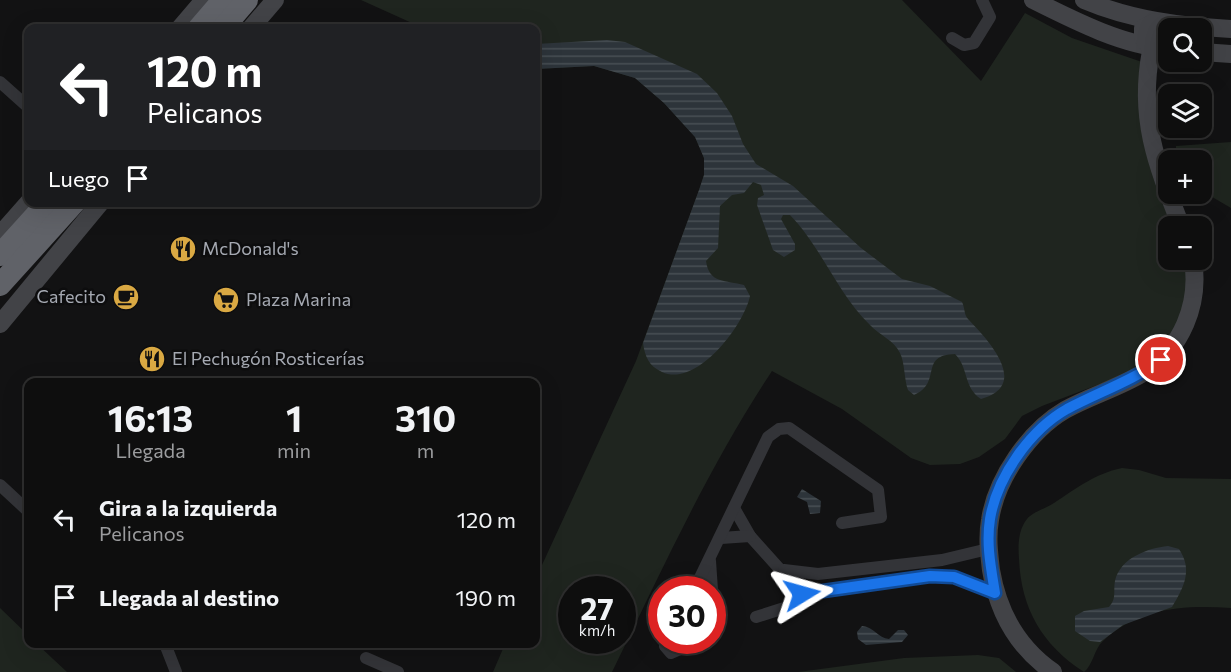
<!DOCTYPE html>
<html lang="es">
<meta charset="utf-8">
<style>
body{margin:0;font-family:Commissioner,sans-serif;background:#1c1c1c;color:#f1f3f6;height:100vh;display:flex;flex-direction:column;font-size:22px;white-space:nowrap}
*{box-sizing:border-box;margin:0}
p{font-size:20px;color:#9b9c9e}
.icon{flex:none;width:33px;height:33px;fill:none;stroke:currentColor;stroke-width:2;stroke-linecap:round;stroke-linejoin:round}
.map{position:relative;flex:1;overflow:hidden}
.details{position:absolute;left:24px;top:378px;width:516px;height:270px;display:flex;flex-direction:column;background:#0e0e0e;border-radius:12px;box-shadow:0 6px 24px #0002,0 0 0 2px #2e2e2e}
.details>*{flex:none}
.banner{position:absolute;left:24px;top:24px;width:516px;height:183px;border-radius:12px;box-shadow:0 6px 24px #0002,0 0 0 2px #2e2e2e;background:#202124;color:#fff;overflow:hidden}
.fabs{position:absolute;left:1158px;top:18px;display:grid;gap:12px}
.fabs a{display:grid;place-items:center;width:54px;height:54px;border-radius:12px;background:#0e0e0e;box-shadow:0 6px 24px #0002,0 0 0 2px #2e2e2e;font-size:30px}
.speed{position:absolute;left:558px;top:576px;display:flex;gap:12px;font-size:30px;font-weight:700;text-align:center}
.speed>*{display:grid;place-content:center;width:78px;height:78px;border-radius:50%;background:#0e0e0e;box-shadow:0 6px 24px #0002,0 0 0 2px #2e2e2e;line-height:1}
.speed small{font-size:15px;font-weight:400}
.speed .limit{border:9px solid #d22;background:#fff;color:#111}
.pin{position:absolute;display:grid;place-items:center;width:51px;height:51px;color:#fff;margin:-26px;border:3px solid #fff;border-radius:50%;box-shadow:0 2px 6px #0007}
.me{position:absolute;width:66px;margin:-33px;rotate:82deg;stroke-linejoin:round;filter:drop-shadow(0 0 4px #0008)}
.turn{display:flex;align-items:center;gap:21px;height:126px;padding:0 24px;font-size:27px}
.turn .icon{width:78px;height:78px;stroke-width:2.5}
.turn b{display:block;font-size:42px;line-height:51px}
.then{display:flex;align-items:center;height:57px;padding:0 24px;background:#0003;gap:12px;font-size:22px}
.eta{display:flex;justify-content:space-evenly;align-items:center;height:102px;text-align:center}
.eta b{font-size:36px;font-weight:700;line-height:42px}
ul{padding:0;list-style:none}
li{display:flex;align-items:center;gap:18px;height:78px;padding:0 24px}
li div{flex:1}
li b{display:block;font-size:22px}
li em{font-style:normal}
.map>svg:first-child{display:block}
.grass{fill:#1f251f;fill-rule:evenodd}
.water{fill:url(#water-rules)}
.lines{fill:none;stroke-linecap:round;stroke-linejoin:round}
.street{stroke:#333438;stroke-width:12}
.secondary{stroke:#424347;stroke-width:18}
.highway{stroke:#606268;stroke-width:22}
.route-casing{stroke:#114b97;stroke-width:15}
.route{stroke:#1a73e8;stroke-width:10}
.labels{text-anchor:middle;stroke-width:5;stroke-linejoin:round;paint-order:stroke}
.poi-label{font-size:18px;fill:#a5a9b2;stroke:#0d0d0e;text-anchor:start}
</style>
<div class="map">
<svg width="1231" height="672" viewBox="0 0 1231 672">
<defs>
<pattern id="water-rules" width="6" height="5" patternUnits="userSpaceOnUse" patternTransform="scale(1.5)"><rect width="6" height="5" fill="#2d343a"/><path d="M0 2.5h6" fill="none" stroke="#484f54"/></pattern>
</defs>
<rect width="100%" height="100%" fill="#121213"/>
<g class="grass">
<path d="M361 0H902L981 81 1025 13 1072 38 1142 62 1178 226H1168V260H1188L1190 293 1162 356 1134 371 1042 406 1022 416 1005 439 979 457 960 464 930 465 911 458 842 409 772 371C709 466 662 570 612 672H493L505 644H536V578L636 361 699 190 704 175V158L695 137 664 103 635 78 594 66 536 69V28H423ZM572 590H622V640H572Z"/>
<polygon points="1231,142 1231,208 1202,191 1202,160 1176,160 1176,146"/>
<path d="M1122 468 1139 470 1166 478 1231 479V608C1185 605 1139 607 1103 641 1094 649 1093 665 1084 672 1042 645 1021 608 1019 559 1018 546 1018 530 1027 519 1034 511 1045 509 1054 503 1077 488 1094 474 1122 468Z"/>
<polygon points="0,608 28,635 28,644 37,644 67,672 0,672"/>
<polygon points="978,655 999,658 1016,672 798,672 904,658"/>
</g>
<g class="water">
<path d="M607 40 625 42 697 74 717 93 732 116 743 144 756 164 793 186 861 248 902 279 930 286 962 302C965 308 964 315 968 319 988 340 1031 385 981 399 963 387 969 368 955 354 918 355 943 383 914 395L908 390C904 379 905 363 900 353 894 340 879 335 870 325 837 293 822 248 790 215H783L781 219 795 244V250L784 257 773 250 757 205 758 198 764 195 761 185 753 182 744 193 732 195 720 206 718 248 706 261C709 284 726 280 744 285L750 296C744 325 697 388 662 372 649 366 645 357 643 343L699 190 704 175V158L695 137 664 103 635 78 594 66 536 69V44Z"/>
<polygon points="802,489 821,501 820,513 810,514 807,502 797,497"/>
<path d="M1168 546 1179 549C1193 570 1184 587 1172 607L1123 625 1100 642 1090 641 1075 631V616L1084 611 1109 607C1117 598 1113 592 1115 581 1120 558 1148 548 1168 546Z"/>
<path d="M862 626C874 627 878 638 889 639L898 630H904L908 635 902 642 866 645 858 639 857 632Z"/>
</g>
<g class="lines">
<g class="street">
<polyline points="952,38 964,45 974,43 990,17 982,0"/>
<polyline points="0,82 28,107"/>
<polyline points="0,485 28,511"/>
<polyline points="734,508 750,536 802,594 800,603 756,617"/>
<polyline points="721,538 750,536"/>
<polyline points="710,561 712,590"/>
<polyline points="784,570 818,574 942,560 988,549"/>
<polyline points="694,590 768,437 779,429 789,428 878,490 881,517 842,523"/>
<polyline points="802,594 929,576 954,577 995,593"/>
<polyline points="712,596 715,633 712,635"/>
<polyline points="668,640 665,646 671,653 700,640"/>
<polyline points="165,644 176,672"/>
<polyline points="366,658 398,672"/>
</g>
<g class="secondary">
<path d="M1033 0C1075 21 1122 45 1168 49"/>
<path d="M1084 0C1131 20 1180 26 1231 29"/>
<polyline points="180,28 204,0"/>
<polyline points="251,28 275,0"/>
<path d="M1151 48 1143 38V28L1155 22 1160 36C1158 42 1152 45 1151 51 1138 119 1157 165 1181 226"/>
<polyline points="1202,52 1231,54"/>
<polyline points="0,235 29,202"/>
<polyline points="0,324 101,202"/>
<path d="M1053 672C1017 647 998 612 991 570 989 553 987 537 990 520 996 479 1029 431 1065 410 1090 396 1118 388 1143 373 1182 349 1200 304 1193 260"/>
</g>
<g class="highway">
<polyline points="199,28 223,0"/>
<polyline points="223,28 247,0"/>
<polyline points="0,255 48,202"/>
<polyline points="0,285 75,202"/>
</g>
</g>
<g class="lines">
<defs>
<path id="route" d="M802 594 930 576 954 577 995 593C991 568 986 544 990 519 997 477 1030 430 1067 409 1099 392 1132 381 1161 360"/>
</defs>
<use href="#route" class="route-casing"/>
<use href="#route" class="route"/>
</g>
<defs>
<symbol id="restaurant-disc" viewBox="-11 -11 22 22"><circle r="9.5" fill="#daa943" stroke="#0d0d0e"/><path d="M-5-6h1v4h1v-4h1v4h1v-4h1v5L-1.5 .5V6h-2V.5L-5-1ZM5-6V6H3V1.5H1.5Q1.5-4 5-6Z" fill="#111"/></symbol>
<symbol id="cafe-disc" viewBox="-11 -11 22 22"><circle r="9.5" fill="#daa943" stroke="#0d0d0e"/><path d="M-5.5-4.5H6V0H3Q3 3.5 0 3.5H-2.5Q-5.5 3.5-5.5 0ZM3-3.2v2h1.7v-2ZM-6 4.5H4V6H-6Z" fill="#111"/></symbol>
<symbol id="supermarket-disc" viewBox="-11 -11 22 22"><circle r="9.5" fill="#daa943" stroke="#0d0d0e"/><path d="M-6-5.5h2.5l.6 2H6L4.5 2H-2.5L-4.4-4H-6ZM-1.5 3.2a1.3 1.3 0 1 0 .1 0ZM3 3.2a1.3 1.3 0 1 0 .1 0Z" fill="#111"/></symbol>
</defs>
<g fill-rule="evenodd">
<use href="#restaurant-disc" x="168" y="234" width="30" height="30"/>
<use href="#cafe-disc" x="111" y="282" width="30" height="30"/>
<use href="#supermarket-disc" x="211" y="285" width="30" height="30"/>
<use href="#restaurant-disc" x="137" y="344" width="30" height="30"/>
</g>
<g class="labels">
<g class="poi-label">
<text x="202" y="255">McDonald's</text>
<text x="106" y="303" text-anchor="end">Cafecito</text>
<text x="246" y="306">Plaza Marina</text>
<text x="172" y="365">El Pechugón Rosticerías</text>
</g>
</g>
</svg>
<div class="fabs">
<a><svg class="icon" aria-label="search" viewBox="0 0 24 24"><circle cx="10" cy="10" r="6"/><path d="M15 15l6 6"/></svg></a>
<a><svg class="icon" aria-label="layers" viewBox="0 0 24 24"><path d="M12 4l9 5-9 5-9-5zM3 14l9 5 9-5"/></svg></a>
<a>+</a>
<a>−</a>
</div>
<div class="speed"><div>27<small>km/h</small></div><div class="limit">30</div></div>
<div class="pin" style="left:1161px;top:360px;background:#d93025"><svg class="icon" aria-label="arrive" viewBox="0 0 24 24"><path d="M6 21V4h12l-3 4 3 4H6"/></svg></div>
<svg class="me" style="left:802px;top:594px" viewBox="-20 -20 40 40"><path d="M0-17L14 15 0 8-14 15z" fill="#1a73e8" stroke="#fff" stroke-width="4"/></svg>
<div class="banner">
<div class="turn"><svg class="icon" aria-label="left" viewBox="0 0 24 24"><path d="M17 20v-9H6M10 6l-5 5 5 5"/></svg><div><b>120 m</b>Pelicanos</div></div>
<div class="then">Luego<svg class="icon" aria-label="arrive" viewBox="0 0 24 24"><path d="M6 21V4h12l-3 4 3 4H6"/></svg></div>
</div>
<section class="details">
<div class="eta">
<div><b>16:13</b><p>Llegada</p></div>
<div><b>1</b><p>min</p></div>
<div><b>310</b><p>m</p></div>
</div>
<ul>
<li><svg class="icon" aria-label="left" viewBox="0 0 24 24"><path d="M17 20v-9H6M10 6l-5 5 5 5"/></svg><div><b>Gira a la izquierda</b><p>Pelicanos</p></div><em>120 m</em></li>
<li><svg class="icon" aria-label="arrive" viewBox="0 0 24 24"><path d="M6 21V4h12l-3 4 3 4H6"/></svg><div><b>Llegada al destino</b></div><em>190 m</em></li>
</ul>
</section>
</div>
